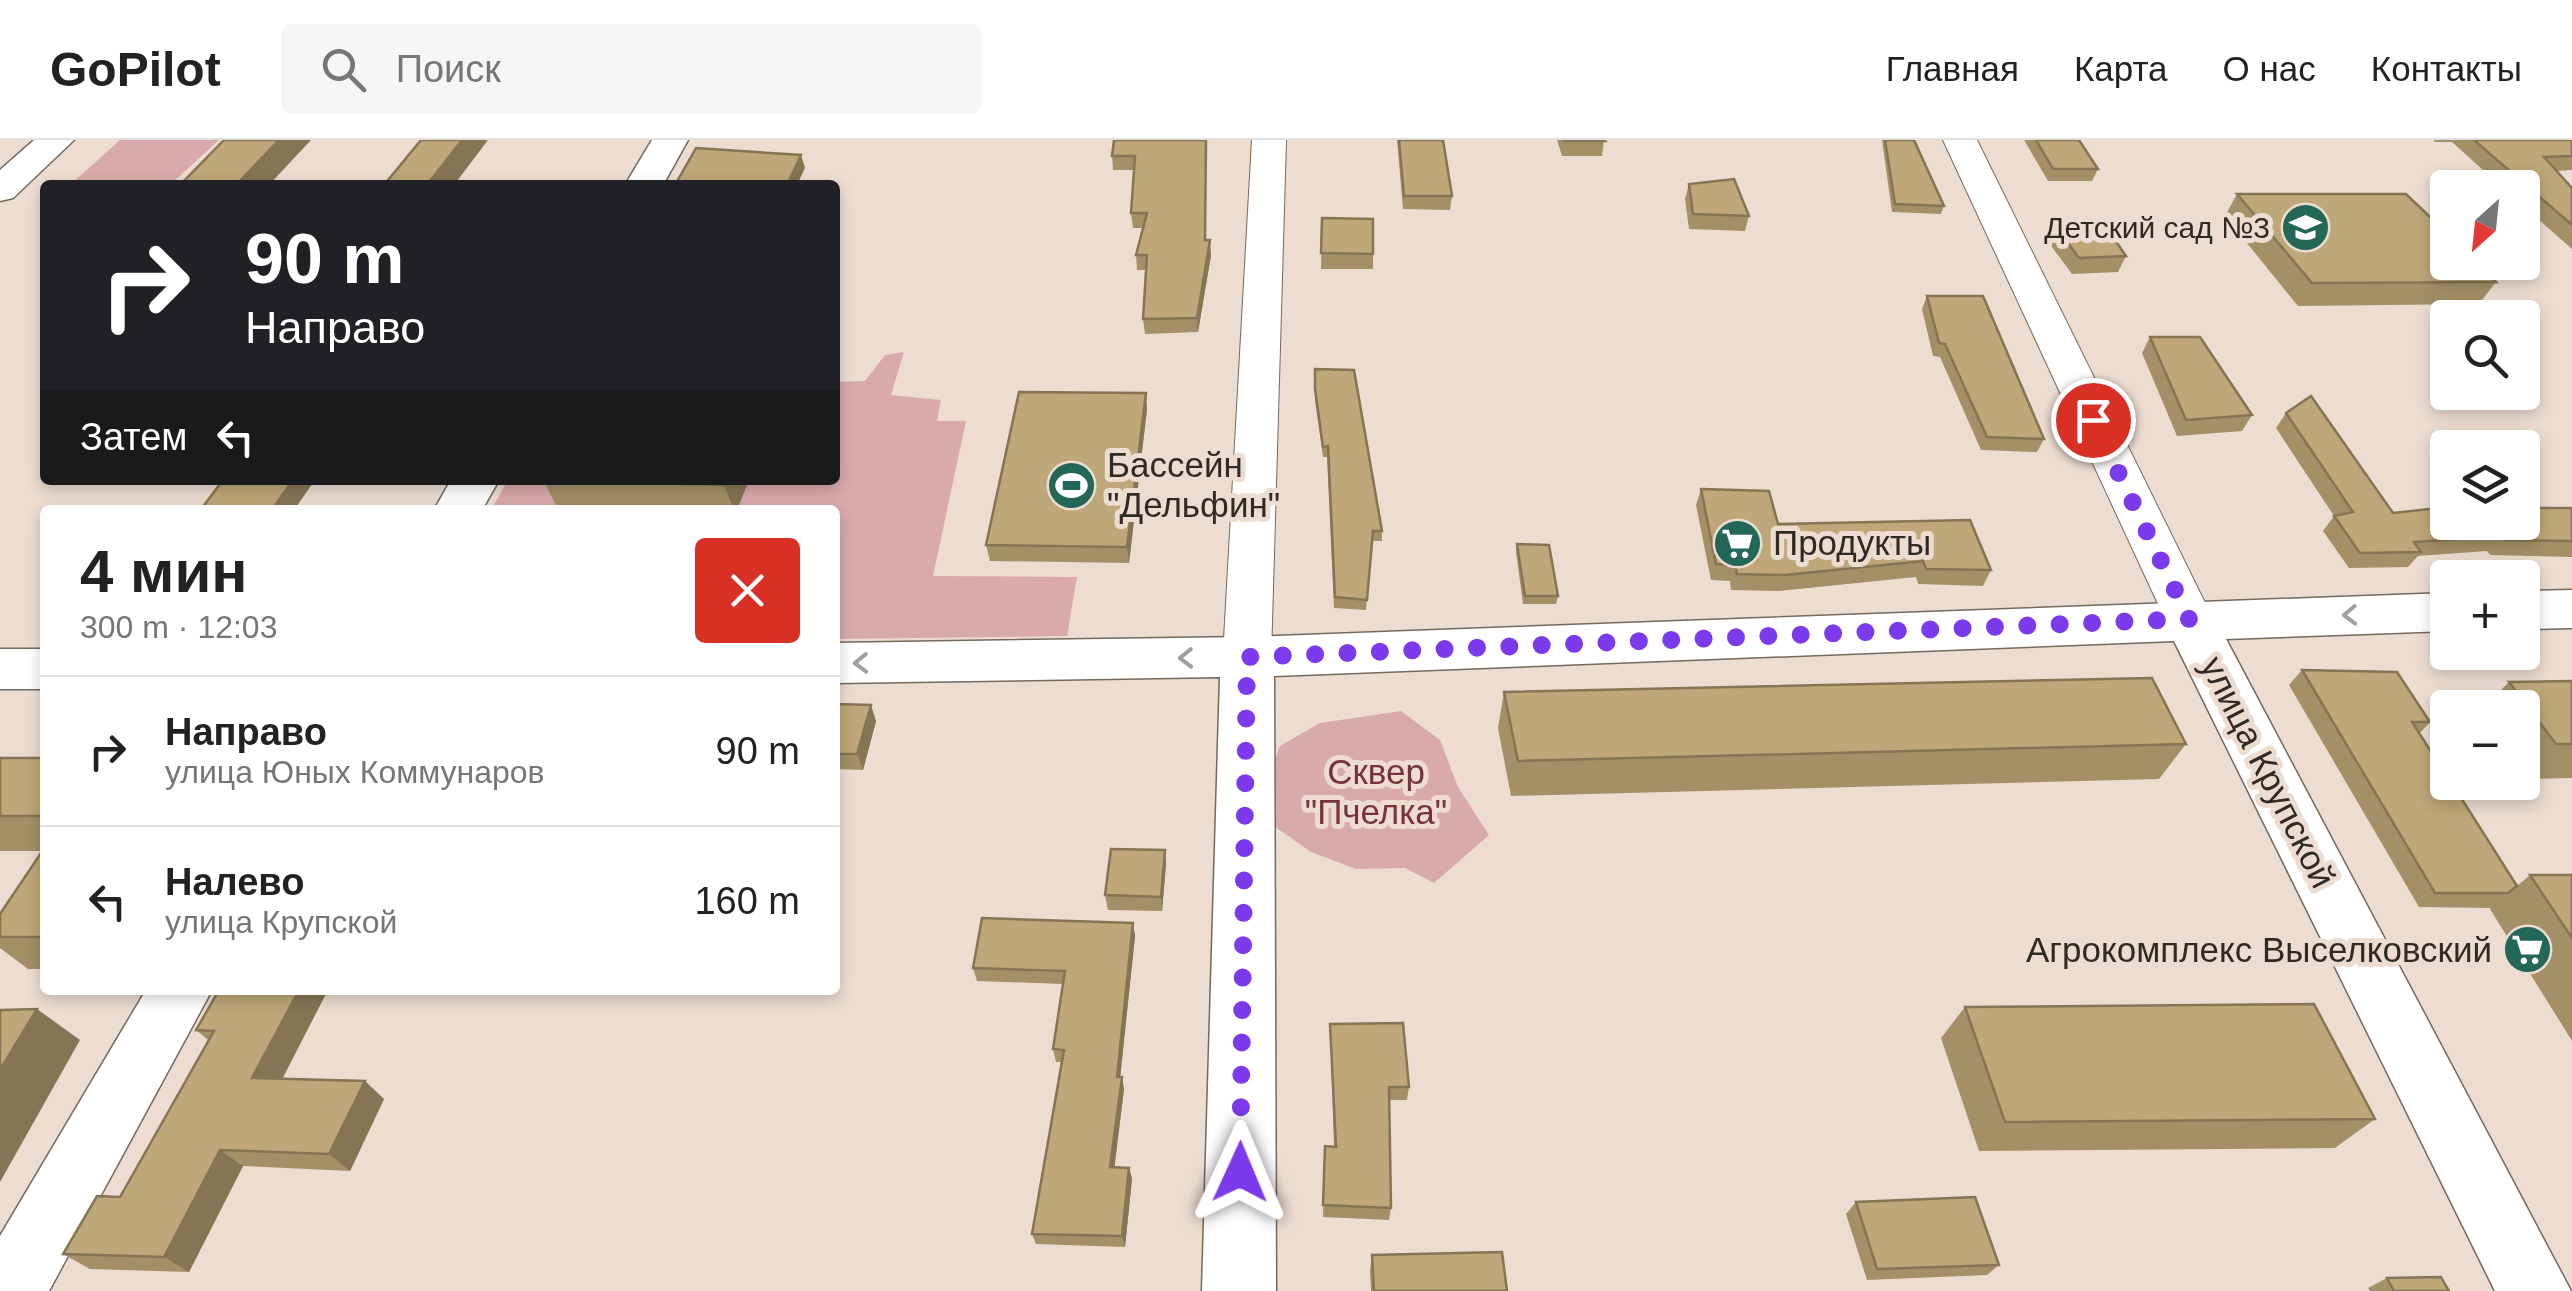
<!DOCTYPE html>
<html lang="ru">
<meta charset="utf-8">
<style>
body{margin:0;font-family:Helvetica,sans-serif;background:#f6f6f6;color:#222;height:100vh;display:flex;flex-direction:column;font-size:38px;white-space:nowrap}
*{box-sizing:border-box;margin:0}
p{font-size:32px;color:#767676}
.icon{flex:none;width:55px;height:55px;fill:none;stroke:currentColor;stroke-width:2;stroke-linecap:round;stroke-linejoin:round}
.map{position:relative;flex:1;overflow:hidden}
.panel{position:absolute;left:40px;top:365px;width:800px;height:490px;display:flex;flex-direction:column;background:#fff;border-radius:10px;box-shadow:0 5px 15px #0003}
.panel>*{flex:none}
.top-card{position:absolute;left:40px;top:40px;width:800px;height:305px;border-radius:10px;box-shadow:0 5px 15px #0003;background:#202124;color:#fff;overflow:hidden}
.needle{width:65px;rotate:207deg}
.tools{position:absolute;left:2430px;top:30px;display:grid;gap:20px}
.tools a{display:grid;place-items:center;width:110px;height:110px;border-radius:10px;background:#fff;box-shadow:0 5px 15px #0003;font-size:50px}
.pin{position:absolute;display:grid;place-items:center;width:85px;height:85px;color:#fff;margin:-42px;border:5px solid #fff;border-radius:50%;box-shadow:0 2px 10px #0007}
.me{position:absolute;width:110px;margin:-55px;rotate:1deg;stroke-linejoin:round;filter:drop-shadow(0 0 8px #0008)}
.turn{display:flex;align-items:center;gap:35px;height:210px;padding:0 40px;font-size:45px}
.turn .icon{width:130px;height:130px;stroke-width:2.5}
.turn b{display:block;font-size:70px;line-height:85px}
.then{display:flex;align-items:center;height:95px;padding:0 40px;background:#0003;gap:20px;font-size:38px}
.round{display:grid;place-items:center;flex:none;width:105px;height:105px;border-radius:10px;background:#f6f6f6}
.summary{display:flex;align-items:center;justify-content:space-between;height:170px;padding:0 40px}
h1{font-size:60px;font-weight:800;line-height:75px}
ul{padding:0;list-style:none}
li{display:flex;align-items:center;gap:30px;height:150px;padding:0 40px;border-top:2px solid #e0e0e0}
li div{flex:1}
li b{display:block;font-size:38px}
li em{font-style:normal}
header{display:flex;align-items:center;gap:60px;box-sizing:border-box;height:140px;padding:0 50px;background:#fff;border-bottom:2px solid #e0e0e0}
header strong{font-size:48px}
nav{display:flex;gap:55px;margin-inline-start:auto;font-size:35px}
.search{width:700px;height:90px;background:#f6f6f6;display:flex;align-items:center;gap:25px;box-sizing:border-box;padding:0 35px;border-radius:10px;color:#767676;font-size:38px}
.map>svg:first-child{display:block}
.green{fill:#d9aaac}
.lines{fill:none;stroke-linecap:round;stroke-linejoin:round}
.minor-casing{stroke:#75685d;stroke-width:2}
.tertiary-casing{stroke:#75685d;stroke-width:3}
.minor{fill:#fff;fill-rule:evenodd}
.tertiary{fill:#fff;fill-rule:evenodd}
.wall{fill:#a39067}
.shaded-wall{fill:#857554}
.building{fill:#bea778;stroke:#857554;stroke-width:2.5}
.oneway{stroke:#a29f9d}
.route{stroke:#7c3aed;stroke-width:18;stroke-dasharray:0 32.4}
.labels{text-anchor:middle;stroke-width:10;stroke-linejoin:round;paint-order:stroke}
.far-poi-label{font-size:30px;fill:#302a25;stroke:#edddd1;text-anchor:end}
.poi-label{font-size:35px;fill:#302a25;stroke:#edddd1;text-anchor:start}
.park-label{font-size:35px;fill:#78323a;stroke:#edddd1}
.street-label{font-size:35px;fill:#302a25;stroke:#edddd1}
</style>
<header>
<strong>GoPilot</strong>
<div class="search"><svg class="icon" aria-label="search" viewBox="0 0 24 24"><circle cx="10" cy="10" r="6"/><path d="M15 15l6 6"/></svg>Поиск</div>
<nav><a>Главная</a><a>Карта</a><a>О нас</a><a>Контакты</a></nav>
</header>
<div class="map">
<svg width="2572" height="1151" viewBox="0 0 2572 1151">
<rect width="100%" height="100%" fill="#edddd1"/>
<g class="green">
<polygon points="120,0 219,0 170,45 70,45"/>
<polygon points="904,212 891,255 941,260 937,281 966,281 933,436 1077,437 1067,496 835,499 835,370 491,370 508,340 835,340 835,242 865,241 885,215"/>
<polygon points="1401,571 1440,600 1458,647 1489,695 1434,743 1405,728 1356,729 1311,712 1271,684 1266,644 1280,606 1320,583"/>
</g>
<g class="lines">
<defs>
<g id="minor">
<polygon points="1252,0 1286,0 1271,517 1264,530 1247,535 1230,530 1223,517"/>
<polygon points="1943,0 1977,0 2213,479 2206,491 2189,496 2172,491 2165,479"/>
</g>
<g id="tertiary">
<polygon points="34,0 74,0 13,58 0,61 0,30"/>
<polygon points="652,0 688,0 663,45 625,45"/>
<polygon points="451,340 499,340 482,370 434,370"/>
<polygon points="2572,450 2572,488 2522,489 2522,451"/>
<polygon points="2448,453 2448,491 2226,499 2571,1151 2495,1151 2174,501 1274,536 1276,1151 1202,1151 1220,537 835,543 835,503 1247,497"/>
<rect x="0" y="509" width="45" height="40"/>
<polygon points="146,850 212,850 49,1151 0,1151 0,1096"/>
</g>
</defs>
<use href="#minor" class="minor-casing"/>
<use href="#tertiary" class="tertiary-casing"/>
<use href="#minor" class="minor"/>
<use href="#tertiary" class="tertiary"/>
</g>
<g class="wall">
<polygon points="1206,0 1206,100 1211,115 1198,192 1145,194 1143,179 1146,130 1137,130 1136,115 1143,88 1133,88 1131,73 1134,30 1113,30 1112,16"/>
<polygon points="1397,0 1443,0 1452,56 1450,70 1403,69"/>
<polygon points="1557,0 1604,0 1602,16 1562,16"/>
<polygon points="1882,0 1914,0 1944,66 1941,74 1892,72"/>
<polygon points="2024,0 2079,0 2098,29 2092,41 2048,41"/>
<polygon points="2433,0 2572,0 2572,30 2556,31 2572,48 2572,109 2522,65 2522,48 2503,48 2452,2 2435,2"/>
<polygon points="1689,44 1749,76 1745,91 1689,89 1685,59"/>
<polygon points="2237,54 2496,142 2479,164 2298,166 2225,76"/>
<polygon points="1322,78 1373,114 1373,129 1321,129"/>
<polygon points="2053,83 2126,116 2118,132 2072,134 2046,99"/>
<polygon points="1927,156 2044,299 2037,312 1981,310 1940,217 1933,216 1922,169"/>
<polygon points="2150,197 2252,275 2242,291 2177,296 2142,213"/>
<polygon points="1315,229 1382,391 1382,401 1372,401 1366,470 1334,468 1327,317 1323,317 1315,260"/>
<polygon points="1147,269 1129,423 990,421 986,405"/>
<polygon points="2286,273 2393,373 2572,368 2572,417 2490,415 2487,411 2418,416 2408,427 2349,428 2323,391 2334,376 2276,288"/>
<polygon points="2448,336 2448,361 2437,348"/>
<polygon points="543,340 749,340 737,370 558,369"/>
<polygon points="1701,349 1778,384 1991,430 1983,446 1918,444 1916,437 1779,451 1731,450 1730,441 1711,440 1696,365"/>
<polygon points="1517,404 1558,456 1556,464 1523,464 1516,412"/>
<polygon points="2302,530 2430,582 2419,594 2517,746 2530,735 2572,735 2572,901 2490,769 2491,768 2419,767 2289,545"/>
<polygon points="2572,541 2572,638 2522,639 2522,568 2483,568 2509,542"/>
<polygon points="1504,552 2186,604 2159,639 1511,656 1498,588"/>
<polygon points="835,564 876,581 863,630 835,629"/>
<polygon points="0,618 45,618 45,797 43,711 0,711"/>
<polygon points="1166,724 1162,771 1108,770 1105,755"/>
<polygon points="1133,783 1135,796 1120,937 1124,949 1114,1028 1129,1028 1132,1039 1125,1107 1036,1104 1032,1094 1062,922 1056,922 1053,909 1063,844 977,841 973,828"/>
<polygon points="0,797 45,797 45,829 28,829 0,808"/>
<polygon points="219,850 282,939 384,959 350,1031 243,1026 189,1132 90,1129 63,1114 120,1057 208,900 196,890"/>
<polygon points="1965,867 2375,979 2335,1008 1979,1011 1941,898"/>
<polygon points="1330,884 1409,947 1407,960 1389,960 1391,1068 1389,1080 1323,1077 1325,1006 1334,1007"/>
<polygon points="1856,1062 1999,1125 1987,1135 1867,1140 1846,1074"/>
<polygon points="1372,1115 1507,1151 1371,1151 1370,1131"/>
<polygon points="2387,1138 2449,1151 2370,1151 2368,1148"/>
</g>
<g class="shaded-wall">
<polygon points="279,0 311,0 269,45 236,45"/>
<polygon points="462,0 488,0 454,45 427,45"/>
<polygon points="801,15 805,28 797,45 787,45"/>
<polygon points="1210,100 1211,115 1198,192 1197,178"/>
<polygon points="1146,253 1147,269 1129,423 1127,407"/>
<polygon points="293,340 315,340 294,370 273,368"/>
<polygon points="726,340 749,340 737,370 734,370 724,345"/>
<polygon points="871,565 876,581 863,630 857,614"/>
<polygon points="1165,710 1166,724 1162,771 1161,757"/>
<polygon points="1133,783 1135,796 1119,949 1117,937"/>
<polygon points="299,850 328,850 274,955 252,938"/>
<polygon points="37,869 80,900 0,1042 0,930"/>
<polygon points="1122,937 1124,949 1113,1039 1110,1027"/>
<polygon points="365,941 384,959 350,1031 329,1014"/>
<polygon points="220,1010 243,1026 189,1132 164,1117"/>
<polygon points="1129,1028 1132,1039 1125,1107 1122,1096"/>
</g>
<g class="building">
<polygon points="224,0 279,0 236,45 180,45"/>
<polygon points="421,0 462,0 427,45 384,45"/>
<polygon points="1114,0 1206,0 1205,100 1210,100 1197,178 1143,179 1147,115 1136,115 1147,73 1131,73 1135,16 1112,16"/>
<polygon points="1399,0 1443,0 1452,56 1404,56"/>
<polygon points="1564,0 1604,0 1605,1 1564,1"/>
<polygon points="1885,0 1914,0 1944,66 1895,64"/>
<polygon points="2036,0 2079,0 2098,29 2053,29"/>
<polygon points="2474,0 2572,0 2572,16 2544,17 2572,48 2572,85"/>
<polygon points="696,8 801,15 787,45 675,45"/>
<polygon points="1734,39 1749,76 1693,74 1689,44"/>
<polygon points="2237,54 2406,54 2448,94 2448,122 2476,122 2496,142 2312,143"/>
<polygon points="1322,78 1373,79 1373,114 1321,113"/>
<polygon points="2102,81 2126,116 2079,118 2053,83"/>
<polygon points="1927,156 1983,156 2044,299 1987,297 1945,204 1939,203"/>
<polygon points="2150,197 2200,197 2252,275 2186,280"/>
<polygon points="1315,229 1354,230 1382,391 1373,391 1367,460 1335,457 1328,306 1323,307 1315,249"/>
<polygon points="1019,252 1146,253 1127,407 986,405"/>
<polygon points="2311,256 2393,373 2448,367 2448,382 2522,382 2522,366 2524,368 2572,368 2572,401 2504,400 2501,396 2414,402 2421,412 2360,413 2334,376 2353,372 2286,273"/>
<polygon points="223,340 293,340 273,368 369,369 144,370 146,367 202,368"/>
<polygon points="543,340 726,340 724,345"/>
<polygon points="1701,349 1769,351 1778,384 1970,380 1991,430 1926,429 1923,421 1785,435 1737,434 1735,425 1716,424"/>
<polygon points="1517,404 1549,405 1558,456 1525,456"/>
<polygon points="2302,530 2397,532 2430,582 2412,582 2448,638 2448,642 2451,642 2517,746 2508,753 2435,753"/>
<polygon points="2152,538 2186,604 1518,621 1504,552"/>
<polygon points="2572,541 2572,604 2556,604 2509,542"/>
<polygon points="835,564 871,565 857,614 835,614"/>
<rect x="0" y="618" width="45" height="58"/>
<polygon points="45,707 45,797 0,797 0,774"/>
<polygon points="1111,709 1165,710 1161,757 1105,755"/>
<polygon points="2530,735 2572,735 2572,798"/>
<polygon points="982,778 1133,783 1117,937 1122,937 1110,1027 1129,1028 1122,1096 1032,1094 1064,910 1053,909 1065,831 973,828"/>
<polygon points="219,850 299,850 252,938 365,941 329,1014 220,1010 164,1117 63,1114 97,1056 120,1057 214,891 196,890"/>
<polygon points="2314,864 2375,979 2005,982 1965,867"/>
<polygon points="37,869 0,930 0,870"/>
<polygon points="1403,883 1409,947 1389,947 1391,1068 1323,1065 1325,1006 1336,1007 1330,884"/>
<polygon points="1975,1057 1999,1125 1877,1129 1856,1062"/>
<polygon points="1502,1112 1507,1151 1374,1151 1372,1115"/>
<polygon points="2441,1137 2449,1151 2394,1151 2387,1138"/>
</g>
<defs><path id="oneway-chevron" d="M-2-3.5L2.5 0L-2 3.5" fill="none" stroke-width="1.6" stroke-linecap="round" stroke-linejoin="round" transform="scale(2.5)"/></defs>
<g class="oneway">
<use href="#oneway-chevron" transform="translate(2350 475) rotate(178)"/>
<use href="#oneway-chevron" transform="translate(1186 518) rotate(179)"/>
<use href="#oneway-chevron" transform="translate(861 523) rotate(179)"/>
</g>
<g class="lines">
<polyline class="route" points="1240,1032 1247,517 2189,479 2093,280"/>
</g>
<defs>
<symbol id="school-disc" viewBox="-11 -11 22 22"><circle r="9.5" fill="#236758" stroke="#edddd1"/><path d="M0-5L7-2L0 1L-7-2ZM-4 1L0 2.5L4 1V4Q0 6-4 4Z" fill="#fff"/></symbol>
<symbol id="stadium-disc" viewBox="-11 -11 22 22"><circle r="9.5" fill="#236758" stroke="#edddd1"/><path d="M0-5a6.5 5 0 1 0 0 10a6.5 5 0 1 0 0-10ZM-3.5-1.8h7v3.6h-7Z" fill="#fff"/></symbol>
<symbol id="supermarket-disc" viewBox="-11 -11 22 22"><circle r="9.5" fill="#236758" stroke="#edddd1"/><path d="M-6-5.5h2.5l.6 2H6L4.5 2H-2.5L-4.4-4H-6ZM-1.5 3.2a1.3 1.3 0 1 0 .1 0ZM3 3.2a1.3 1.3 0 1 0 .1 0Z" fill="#fff"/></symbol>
</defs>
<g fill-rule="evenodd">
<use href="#school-disc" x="2278" y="60" width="55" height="55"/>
<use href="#stadium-disc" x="1044" y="318" width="55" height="55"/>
<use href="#supermarket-disc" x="1710" y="376" width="55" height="55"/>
<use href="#supermarket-disc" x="2500" y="782" width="55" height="55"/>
</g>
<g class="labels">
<g class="far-poi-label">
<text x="2270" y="98">Детский сад №3</text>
</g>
<g class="poi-label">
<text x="1107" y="337">Бассейн<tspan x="1107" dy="40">"Дельфин"</tspan></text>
<text x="1773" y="415">Продукты</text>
<text x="2492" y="822" text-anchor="end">Агрокомплекс Выселковский</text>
</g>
<g class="park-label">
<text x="1376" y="644">Сквер<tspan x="1376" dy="40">"Пчелка"</tspan></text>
</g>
<g class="street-label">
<text transform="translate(2268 632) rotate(63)" y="12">улица Крупской</text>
</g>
</g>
</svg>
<div class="tools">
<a><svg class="needle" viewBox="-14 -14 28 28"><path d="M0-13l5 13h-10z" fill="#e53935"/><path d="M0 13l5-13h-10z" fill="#767676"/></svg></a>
<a><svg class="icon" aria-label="search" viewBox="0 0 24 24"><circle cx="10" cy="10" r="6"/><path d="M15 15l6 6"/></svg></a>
<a><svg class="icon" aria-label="layers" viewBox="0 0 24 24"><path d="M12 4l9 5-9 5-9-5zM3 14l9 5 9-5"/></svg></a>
<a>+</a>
<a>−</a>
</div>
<div class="pin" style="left:2093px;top:280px;background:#d93025"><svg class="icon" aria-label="arrive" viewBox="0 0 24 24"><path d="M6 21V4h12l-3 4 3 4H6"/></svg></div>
<svg class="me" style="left:1240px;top:1032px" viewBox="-20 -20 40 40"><path d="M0-17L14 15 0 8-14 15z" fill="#7c3aed" stroke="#fff" stroke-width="4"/></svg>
<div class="top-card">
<div class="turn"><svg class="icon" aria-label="right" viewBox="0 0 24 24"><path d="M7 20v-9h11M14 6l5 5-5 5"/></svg><div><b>90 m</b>Направо</div></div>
<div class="then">Затем<svg class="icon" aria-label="left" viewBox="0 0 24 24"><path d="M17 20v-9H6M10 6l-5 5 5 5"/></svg></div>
</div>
<section class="panel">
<div class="summary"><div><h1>4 мин</h1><p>300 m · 12:03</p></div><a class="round" style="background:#d93025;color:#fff"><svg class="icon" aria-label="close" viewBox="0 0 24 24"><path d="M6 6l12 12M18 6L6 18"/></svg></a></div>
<ul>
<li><svg class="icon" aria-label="right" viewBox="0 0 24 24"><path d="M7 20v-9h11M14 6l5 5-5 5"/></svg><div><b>Направо</b><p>улица Юных Коммунаров</p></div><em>90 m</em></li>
<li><svg class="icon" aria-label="left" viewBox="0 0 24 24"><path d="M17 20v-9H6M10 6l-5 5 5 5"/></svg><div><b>Налево</b><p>улица Крупской</p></div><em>160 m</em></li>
</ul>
</section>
</div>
